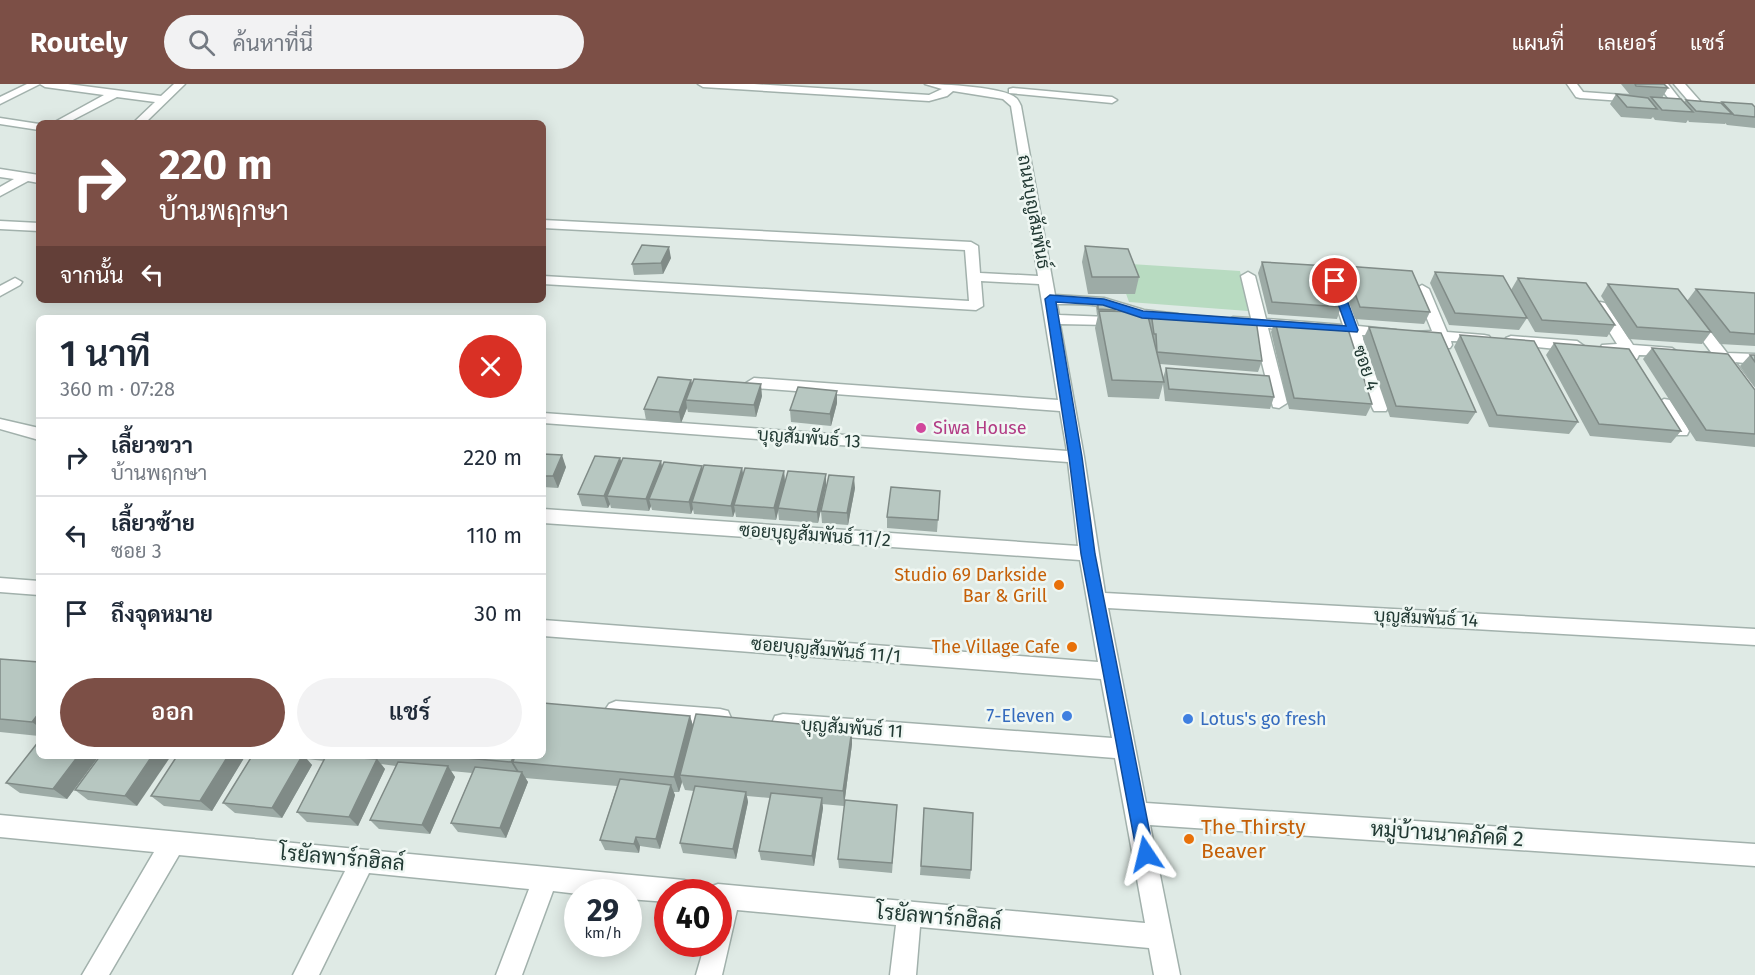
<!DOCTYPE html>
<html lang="th">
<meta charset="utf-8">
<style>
body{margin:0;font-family:"Fira Sans",Sarabun,sans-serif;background:#f2f2f3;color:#1f2937;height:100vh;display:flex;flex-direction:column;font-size:22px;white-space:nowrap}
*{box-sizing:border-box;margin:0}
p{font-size:20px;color:#747a83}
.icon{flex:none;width:33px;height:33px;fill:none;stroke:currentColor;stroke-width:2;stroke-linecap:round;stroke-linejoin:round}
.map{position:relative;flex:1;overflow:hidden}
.side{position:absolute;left:36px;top:231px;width:510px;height:444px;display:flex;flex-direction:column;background:#fff;border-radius:9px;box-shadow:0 3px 15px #0003}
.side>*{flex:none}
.hud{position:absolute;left:36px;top:36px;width:510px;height:183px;border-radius:9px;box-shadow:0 3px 15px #0003;background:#7c4f46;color:#fff;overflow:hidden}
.speed{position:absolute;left:564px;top:795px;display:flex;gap:12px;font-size:30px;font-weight:700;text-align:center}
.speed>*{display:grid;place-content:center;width:78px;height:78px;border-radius:50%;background:#fff;box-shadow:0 3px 15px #0003;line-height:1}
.speed small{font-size:15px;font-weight:400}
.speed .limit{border:9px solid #d22;background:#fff;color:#111}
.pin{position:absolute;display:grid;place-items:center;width:51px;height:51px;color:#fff;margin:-26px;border:3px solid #fff;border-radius:50%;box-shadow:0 2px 6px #0007}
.me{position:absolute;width:66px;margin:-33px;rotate:350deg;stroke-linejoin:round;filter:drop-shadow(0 0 4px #0008)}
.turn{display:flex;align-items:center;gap:21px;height:126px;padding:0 24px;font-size:27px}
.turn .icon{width:78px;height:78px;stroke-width:2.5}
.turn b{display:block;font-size:42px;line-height:51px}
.then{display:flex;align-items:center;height:57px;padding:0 24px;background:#0003;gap:12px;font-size:22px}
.round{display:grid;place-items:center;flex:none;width:63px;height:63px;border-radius:32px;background:#f2f2f3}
.overview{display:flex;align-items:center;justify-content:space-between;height:102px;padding:0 24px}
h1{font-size:36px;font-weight:600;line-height:45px}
.action{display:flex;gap:12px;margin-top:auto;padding:12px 24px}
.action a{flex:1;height:69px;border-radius:36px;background:#7c4f46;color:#fff;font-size:24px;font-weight:600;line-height:69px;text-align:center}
.action a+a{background:#f2f2f3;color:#1f2937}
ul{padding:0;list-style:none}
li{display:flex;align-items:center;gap:18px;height:78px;padding:0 24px;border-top:2px solid #e0e1e3}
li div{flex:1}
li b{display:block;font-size:22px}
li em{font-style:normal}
header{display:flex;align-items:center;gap:36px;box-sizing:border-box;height:84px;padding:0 30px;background:#7c4f46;color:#fff}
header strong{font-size:28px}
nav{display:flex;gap:33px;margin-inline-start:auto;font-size:21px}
.search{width:420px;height:54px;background:#f2f2f3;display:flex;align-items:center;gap:15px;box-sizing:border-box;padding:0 21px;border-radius:33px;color:#747a83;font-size:22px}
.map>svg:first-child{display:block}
.green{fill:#b8dbc1}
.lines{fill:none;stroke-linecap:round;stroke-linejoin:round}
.minor-casing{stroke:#a2b1ac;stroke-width:3}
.minor{fill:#fff;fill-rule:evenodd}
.wall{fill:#9daba6}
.shaded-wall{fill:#808b87}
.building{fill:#b7c7c1;stroke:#808b87;stroke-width:1.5}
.route{fill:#1a73e8;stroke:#114b97;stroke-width:1.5}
.hotel-dot{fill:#d1479c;stroke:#eff7f3;stroke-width:2}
.food-dot{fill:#e8710a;stroke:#eff7f3;stroke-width:2}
.shop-dot{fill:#3f7fe0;stroke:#eff7f3;stroke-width:2}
.labels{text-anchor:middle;stroke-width:5;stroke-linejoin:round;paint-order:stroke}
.street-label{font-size:18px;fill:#213933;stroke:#eff7f3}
.hotel-label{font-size:18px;fill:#b23c85;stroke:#eff7f3;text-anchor:start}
.food-label{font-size:18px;fill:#c56008;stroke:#eff7f3;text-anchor:end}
.shop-label{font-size:18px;fill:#366cbe;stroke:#eff7f3;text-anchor:end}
.near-food-label{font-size:21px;fill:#c56008;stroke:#eff7f3;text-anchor:start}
.near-street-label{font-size:21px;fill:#213933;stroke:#eff7f3}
</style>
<header>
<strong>Routely</strong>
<div class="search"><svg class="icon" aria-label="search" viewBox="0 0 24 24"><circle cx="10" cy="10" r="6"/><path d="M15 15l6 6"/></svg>ค้นหาที่นี่</div>
<nav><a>แผนที่</a><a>เลเยอร์</a><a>แชร์</a></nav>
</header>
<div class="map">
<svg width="1755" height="891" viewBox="0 0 1755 891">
<rect width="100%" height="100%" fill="#dfeae5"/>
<polygon class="green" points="1115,179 1240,187 1248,227 1129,218"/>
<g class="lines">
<defs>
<g id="minor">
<polygon points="27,0 68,0 161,12 174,0 185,0 145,39 133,39 155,18 117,13 67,39 53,39 104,11 45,3 40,0 0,20 0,13"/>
<path d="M698 0H754L929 11 942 5 925 0C942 0 1005 3 1016 14 1018 15 1020 20 1021 22L1055 211 1104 214 1144 226 1178 230 1180 233C1167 247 1120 226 1104 223 1089 219 1072 220 1057 220L1059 231 1108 233 1119 231 1126 235 1124 238 1108 241 1060 240 1084 373 1105 509 1755 545V561L1108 524 1146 719 1755 760V782L1150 741 1180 891H1154L1149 864 920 843 916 891H890L896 841 737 826 722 891H696L705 860H718V808H707L709 803 718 800 1145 839 1115 674 783 648 775 646 772 639 775 632 783 630 1112 654 1101 595 543 552V536L1098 578 1080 476 543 439V425L1078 462 1068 378 543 339V329L1067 367 1060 327 754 304 746 299 754 294 1058 316 1039 200 981 197 983 222 976 226 543 200V192L969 217 965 166 543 144V136L971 158 978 162 980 189 1038 192 1011 22 1003 15 953 7 947 12 929 17 703 3Z"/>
<polygon points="1567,0 1577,0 1583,8 1637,12 1642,15 1637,18 1580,14 1576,13"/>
<polygon points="1657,0 1668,0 1682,18 1681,20 1673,20"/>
<polygon points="1674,0 1685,0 1700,17 1700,21 1692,21"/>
<polygon points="1013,4 1112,13 1117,16 1112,19 1009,9 1009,5"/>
<polygon points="0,34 39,40 39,46 0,40"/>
<polygon points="0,85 39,91 39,99 28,97 0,112 0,103 14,95 0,93"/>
<polygon points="0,137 39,139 39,147 0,145"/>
<polygon points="1248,188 1255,192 1266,235 1343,241 1328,197 1335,193 1342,197 1358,242 1396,246 1398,249 1396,252 1362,251 1388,323 1386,327 1374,327 1372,323 1347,250 1268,244 1287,319 1279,324 1273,323 1253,243 1233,241 1226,237 1233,233 1251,234 1241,192"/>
<polygon points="15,194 22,198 20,201 0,212 0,202"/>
<polygon points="1422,201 1429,205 1447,248 1484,251 1489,252 1491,255 1489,258 1451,257 1452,261 1450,264 1440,264 1436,256 1414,254 1412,251 1414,248 1432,247 1415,205"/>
<polygon points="1600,218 1605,219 1633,261 1672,264 1679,269 1677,272 1639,271 1637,275 1627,275 1623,270 1602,267 1600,264 1602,261 1617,260 1593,222"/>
<polygon points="1692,229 1697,230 1727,269 1755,270 1755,280 1735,278 1755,304 1755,320 1749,319 1718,277 1701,275 1698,272 1701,269 1711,268 1685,233"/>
<polygon points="1511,252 1577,257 1584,262 1577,267 1506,260 1504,257 1506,254"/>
<polygon points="1664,315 1670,316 1687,343 1689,347 1687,351 1675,351 1656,320"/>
<polygon points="0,335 39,344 39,356 0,345"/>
<polygon points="0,494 39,497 39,511 0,508"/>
<polygon points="616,617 720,625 728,627 731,634 728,641 720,643 616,635 609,632 605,626 609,620"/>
<polygon points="0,731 684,796 693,799 696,808 668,808 668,818 628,815 628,808 578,810 553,807 522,891 496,891 529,805 369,789 319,891 293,891 345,787 179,771 109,891 82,891 154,768 0,753"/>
</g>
</defs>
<use href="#minor" class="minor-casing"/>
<use href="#minor" class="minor"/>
</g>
<g class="wall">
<polygon points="1621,0 1664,0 1668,4 1662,14 1684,18 1686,16 1721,19 1722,18 1755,23 1755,44 1727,41 1725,39 1725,40 1689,38 1688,36 1686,39 1655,36 1653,33 1651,35 1621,33 1610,20 1616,10 1630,11"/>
<polygon points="1085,162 1139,193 1135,210 1088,210 1082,178"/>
<polygon points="671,174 663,190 634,191 632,180"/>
<polygon points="1262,178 1341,223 1337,235 1268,230 1258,189"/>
<polygon points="1345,182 1430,228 1424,240 1355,235 1340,194"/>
<polygon points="1435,188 1527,234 1519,246 1449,241 1430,199"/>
<polygon points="1518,194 1615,241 1607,253 1535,248 1511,206"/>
<polygon points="1608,200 1711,248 1702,260 1629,255 1601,212"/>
<polygon points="1696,205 1755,209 1755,262 1720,260 1687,217"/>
<polygon points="1098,218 1115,226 1115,227 1149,236 1151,228 1262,277 1258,288 1160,280 1163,294 1166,284 1274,313 1270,325 1165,317 1163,300 1159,315 1108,313 1095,244 1098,231 1097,231 1096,223"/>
<polygon points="1275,237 1372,320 1366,332 1289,325 1271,248"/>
<polygon points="1369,243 1476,328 1468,340 1390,333 1363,255"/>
<polygon points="1460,251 1578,338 1569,350 1489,343 1454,263"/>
<polygon points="1554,259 1681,347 1671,359 1590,352 1546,271"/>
<polygon points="1652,264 1755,306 1755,363 1696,357 1643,275"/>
<polygon points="1750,271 1755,271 1755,303 1740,282"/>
<polygon points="691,296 692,300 762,312 756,333 688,328 687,324 681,339 646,336 644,325"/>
<polygon points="837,319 831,342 791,338 790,326"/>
<polygon points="543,370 566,383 558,404 543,403"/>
<polygon points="620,374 622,379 661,377 662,383 702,382 703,386 742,384 743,390 784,387 785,398 826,390 826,402 818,439 779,436 778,426 776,436 736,433 735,427 733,433 694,430 693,425 691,430 652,426 651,422 649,427 611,424 610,420 608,424 582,422 578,410"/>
<polygon points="855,404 848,441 822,439 821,427"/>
<polygon points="940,407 937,448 887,444 887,433"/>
<polygon points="0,575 39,578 39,652 0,648"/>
<polygon points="690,632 693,642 852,660 844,722 822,720 823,724 814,782 761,776 759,767 770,714 747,712 748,718 736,775 683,769 680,759 694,707 685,706 682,698 679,708 673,708 675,711 660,765 640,762 639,769 605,766 600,756 617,702 525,694 528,698 506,754 458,748 451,739 472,689 451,687 455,693 430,750 379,745 370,736 396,682 381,680 385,685 358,742 307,738 297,728 324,677 307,675 312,681 282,734 235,729 223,719 252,672 543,672"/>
<polygon points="39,672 99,672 67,715 20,709 6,699"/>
<polygon points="100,672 137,722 88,716 75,706"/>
<polygon points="177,672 242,672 244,674 212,727 164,722 151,712"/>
<polygon points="897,721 892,789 839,784 838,775"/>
<polygon points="924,724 971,786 970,795 920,791"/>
</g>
<g class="shaded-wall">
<polygon points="669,163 671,174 663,190 661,179"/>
<polygon points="691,296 694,308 686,316 687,324 681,339 679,328"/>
<polygon points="761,300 762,312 756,333 754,321"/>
<polygon points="837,307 837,319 831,342 830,330"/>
<polygon points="562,371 566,383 558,404 553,392"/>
<polygon points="620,374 624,386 607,412 610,420 608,424 604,412"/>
<polygon points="661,377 663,389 649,415 651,422 649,427 646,415"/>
<polygon points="702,382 704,393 692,418 693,425 691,430 689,418"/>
<polygon points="742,384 744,396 734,421 735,427 733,433 731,422"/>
<polygon points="784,387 785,399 776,436 774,424"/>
<polygon points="826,390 826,402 818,439 817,428"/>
<polygon points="854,393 855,404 848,441 847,429"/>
<polygon points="39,629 39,639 36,639 39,641 39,643 32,638"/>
<polygon points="690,632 695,648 680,691 682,698 679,708 674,693"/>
<polygon points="852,645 852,660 844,722 843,707"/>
<polygon points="78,672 99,672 67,715 53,705"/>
<polygon points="152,672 171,672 137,722 125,712"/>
<polygon points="228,672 242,672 244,674 212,727 200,717"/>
<polygon points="302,672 304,672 312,681 282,734 272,724"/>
<polygon points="514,672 528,672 513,678 521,691 522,688 528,698 506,754 500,744 520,693 511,678"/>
<polygon points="377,675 385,685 358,742 349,733"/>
<polygon points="448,682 455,693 430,750 422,741"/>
<polygon points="671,701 675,711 660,765 656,755"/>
<polygon points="746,708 748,718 736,775 733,765"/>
<polygon points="822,714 823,724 814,782 812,772"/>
<polygon points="636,753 640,762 639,769 634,760"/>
</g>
<g class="building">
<polygon points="1635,0 1664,0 1668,4 1636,2"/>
<polygon points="1616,10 1648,14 1657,25 1627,23"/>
<polygon points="1651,13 1681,15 1693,28 1662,26"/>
<polygon points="1686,16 1721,19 1732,30 1696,27"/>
<polygon points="1722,18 1752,20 1755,23 1755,33 1734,31"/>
<polygon points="642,161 669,163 661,179 632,180"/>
<polygon points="1085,162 1128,165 1139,193 1092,193"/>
<polygon points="1262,178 1328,182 1341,223 1272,218"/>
<polygon points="1345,182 1412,187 1430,228 1360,223"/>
<polygon points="1435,188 1503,192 1527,234 1455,229"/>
<polygon points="1518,194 1586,199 1615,241 1542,236"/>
<polygon points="1608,200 1678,205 1711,248 1637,243"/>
<polygon points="1696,205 1755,209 1755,250 1730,248"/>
<polygon points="1098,218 1114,219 1115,226 1098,225"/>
<polygon points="1099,227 1147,228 1164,298 1112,296"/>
<polygon points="1151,228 1256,236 1262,277 1157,268 1156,250 1154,250"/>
<polygon points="1275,237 1347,242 1372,320 1294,314"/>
<polygon points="1369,243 1441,249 1476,328 1396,322"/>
<polygon points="1460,251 1534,257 1578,338 1497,331"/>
<polygon points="1554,259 1629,265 1681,347 1599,340"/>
<polygon points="1652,264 1728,270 1755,306 1755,350 1706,346"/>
<polygon points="1750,271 1755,271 1755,278"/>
<polygon points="1166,284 1269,292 1274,313 1169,305"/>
<polygon points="658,293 691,296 679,328 644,325"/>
<polygon points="694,295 761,300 754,321 686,316"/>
<polygon points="798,303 837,307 830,330 790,326"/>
<polygon points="543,370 562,371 553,392 543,392"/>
<polygon points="595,372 620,374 604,412 578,410"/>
<polygon points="623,374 661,377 646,415 607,412"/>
<polygon points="664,378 702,382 689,418 649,415"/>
<polygon points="704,381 742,384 731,422 692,418"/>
<polygon points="745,384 784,387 774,424 734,421"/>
<polygon points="788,387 826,390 817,428 778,424"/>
<polygon points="829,391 854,393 847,429 821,427"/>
<polygon points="891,403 940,407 938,436 887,433"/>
<polygon points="0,575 39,578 39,629 32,638 0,635"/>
<polygon points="543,619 690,632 674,693 513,678 515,672 543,672"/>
<polygon points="696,630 852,645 843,707 680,691"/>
<polygon points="39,657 39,672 78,672 53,705 6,699"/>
<polygon points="100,672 152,672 125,712 75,706"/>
<polygon points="177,672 228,672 200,717 151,712"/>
<polygon points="252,672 302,672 272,724 223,719"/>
<polygon points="326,672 377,675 349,733 297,728"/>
<polygon points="444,672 514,672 511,678"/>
<polygon points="398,678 448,682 422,741 370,736"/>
<polygon points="475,683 522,688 500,744 451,739"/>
<polygon points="620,695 671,701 656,755 636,753 634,760 600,756"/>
<polygon points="695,702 746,708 733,765 680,759"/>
<polygon points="771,709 822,714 812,772 759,767"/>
<polygon points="845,716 897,721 892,779 838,775"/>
<polygon points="924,724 973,729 971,786 921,782"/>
</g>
<polygon class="route" points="1335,194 1340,197 1358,246 1357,248 1142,234 1103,221 1056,218 1082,373 1095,470 1154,770 1152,776 1146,779 1139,776 1137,770 1081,470 1069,373 1045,215 1050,211 1104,215 1143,227 1346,242 1330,197"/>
<circle class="hotel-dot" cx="921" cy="344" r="6"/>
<g class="food-dot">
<circle cx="1059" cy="501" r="6"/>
<circle cx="1072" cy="563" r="6"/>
<circle cx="1189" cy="755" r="6"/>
</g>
<g class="shop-dot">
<circle cx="1067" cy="632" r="6"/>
<circle cx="1188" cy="635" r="6"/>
</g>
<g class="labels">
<g class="street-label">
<text transform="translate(1034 128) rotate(80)" y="6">ถนนบุญสัมพันธ์</text>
<text transform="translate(1366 284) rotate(71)" y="6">ซอย 4</text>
<text transform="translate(809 354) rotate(4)" y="6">บุญสัมพันธ์ 13</text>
<text transform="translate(815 451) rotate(4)" y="6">ซอยบุญสัมพันธ์ 11/2</text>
<text transform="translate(1426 534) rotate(3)" y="6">บุญสัมพันธ์ 14</text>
<text transform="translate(826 566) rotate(5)" y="6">ซอยบุญสัมพันธ์ 11/1</text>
<text transform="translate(852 644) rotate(4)" y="6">บุญสัมพันธ์ 11</text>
</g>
<g class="hotel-label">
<text x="933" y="350">Siwa House</text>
</g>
<g class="food-label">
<text x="1047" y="497">Studio 69 Darkside<tspan x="1047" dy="21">Bar &amp; Grill</tspan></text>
<text x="1060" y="569">The Village Cafe</text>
</g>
<g class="shop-label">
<text x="1055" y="638">7-Eleven</text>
<text x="1200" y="641" text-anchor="start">Lotus's go fresh</text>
</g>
<g class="near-food-label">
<text x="1201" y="750">The Thirsty<tspan x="1201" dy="24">Beaver</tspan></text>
</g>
<g class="near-street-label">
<text transform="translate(1447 750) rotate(4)" y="7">หมู่บ้านนาคภัคดี 2</text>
<text transform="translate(342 774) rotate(5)" y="7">โรยัลพาร์กฮิลล์</text>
<text transform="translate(939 833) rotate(5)" y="7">โรยัลพาร์กฮิลล์</text>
</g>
</g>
</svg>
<div class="speed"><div>29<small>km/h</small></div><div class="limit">40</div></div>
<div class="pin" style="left:1335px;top:197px;background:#d93025"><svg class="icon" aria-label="arrive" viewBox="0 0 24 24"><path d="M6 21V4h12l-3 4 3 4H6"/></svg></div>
<svg class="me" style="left:1146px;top:770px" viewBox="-20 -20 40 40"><path d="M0-17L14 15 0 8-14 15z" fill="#1a73e8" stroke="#fff" stroke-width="4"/></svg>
<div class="hud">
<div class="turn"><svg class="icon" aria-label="right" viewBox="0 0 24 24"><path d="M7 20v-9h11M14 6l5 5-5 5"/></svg><div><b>220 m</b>บ้านพฤกษา</div></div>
<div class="then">จากนั้น<svg class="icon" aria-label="left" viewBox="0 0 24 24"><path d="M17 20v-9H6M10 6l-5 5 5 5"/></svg></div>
</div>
<section class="side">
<div class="overview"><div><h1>1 นาที</h1><p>360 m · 07:28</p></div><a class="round" style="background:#d93025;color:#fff"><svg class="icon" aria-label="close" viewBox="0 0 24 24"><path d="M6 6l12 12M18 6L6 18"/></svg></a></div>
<ul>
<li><svg class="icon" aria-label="right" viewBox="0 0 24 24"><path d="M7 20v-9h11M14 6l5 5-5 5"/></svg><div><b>เลี้ยวขวา</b><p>บ้านพฤกษา</p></div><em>220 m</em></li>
<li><svg class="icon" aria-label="left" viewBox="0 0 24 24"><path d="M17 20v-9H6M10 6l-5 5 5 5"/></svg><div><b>เลี้ยวซ้าย</b><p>ซอย 3</p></div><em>110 m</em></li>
<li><svg class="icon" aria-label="arrive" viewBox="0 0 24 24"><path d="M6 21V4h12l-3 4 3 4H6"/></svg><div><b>ถึงจุดหมาย</b></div><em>30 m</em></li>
</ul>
<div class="action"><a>ออก</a><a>แชร์</a></div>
</section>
</div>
